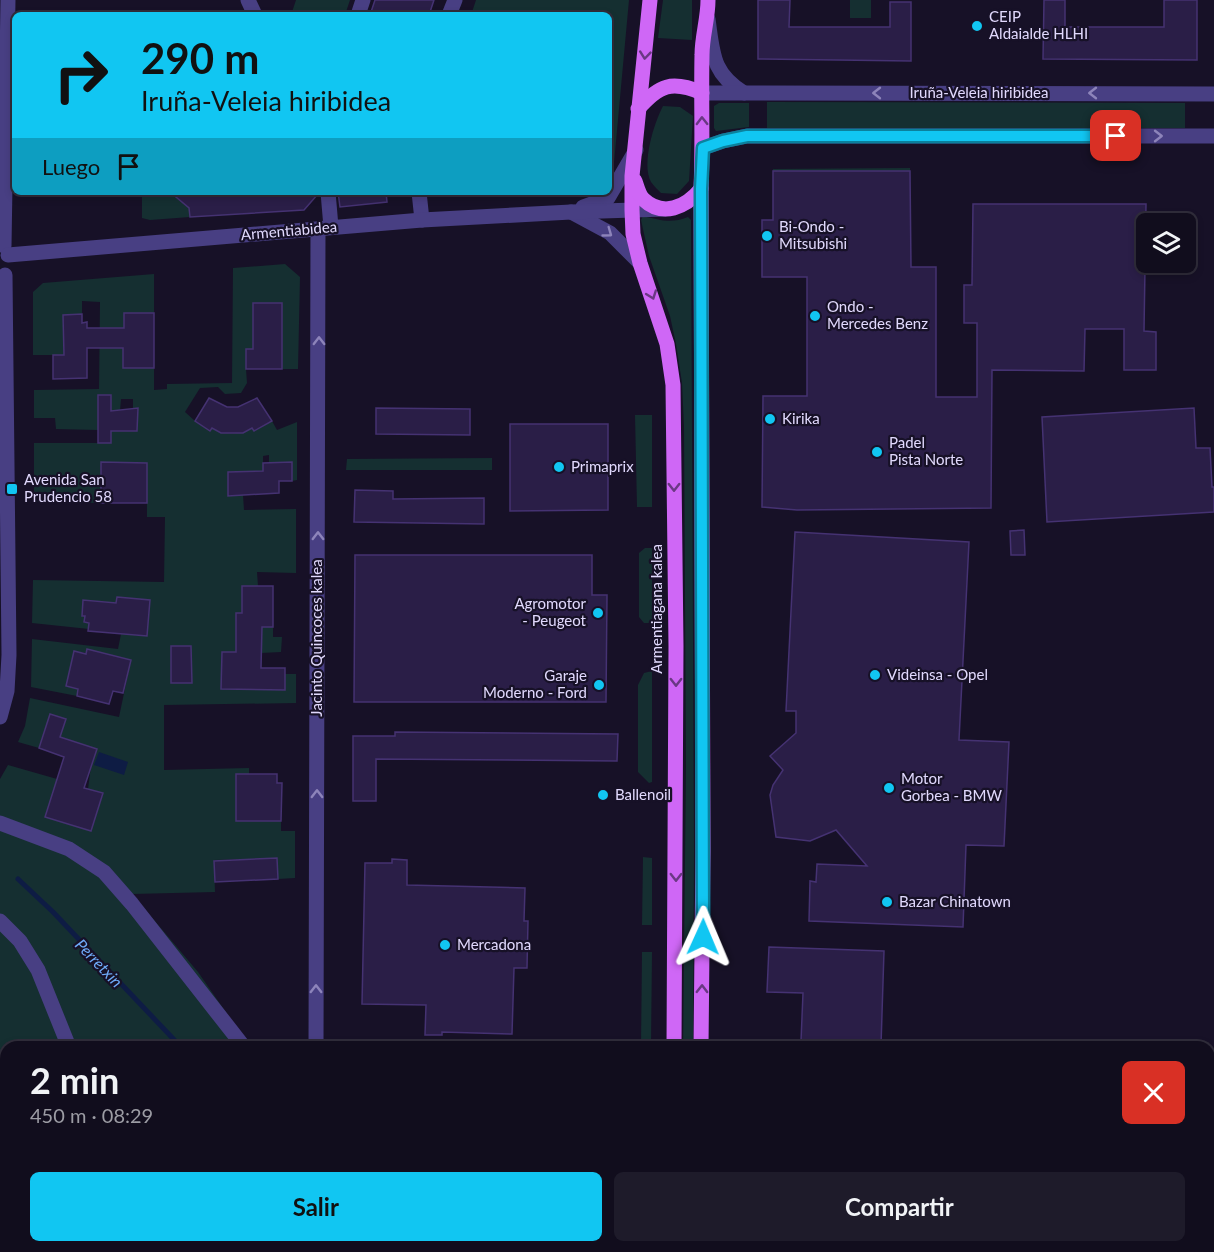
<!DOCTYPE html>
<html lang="es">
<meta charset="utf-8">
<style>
body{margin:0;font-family:Lato,sans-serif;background:#1e1b2a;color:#f1f3f6;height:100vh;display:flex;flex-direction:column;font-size:22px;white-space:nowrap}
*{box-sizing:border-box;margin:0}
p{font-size:20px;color:#9c9ca4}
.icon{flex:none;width:33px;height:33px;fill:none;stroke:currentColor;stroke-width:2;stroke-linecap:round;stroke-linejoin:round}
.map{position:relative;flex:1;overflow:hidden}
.side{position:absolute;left:0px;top:1041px;width:1215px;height:212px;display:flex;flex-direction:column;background:#110d1d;border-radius:18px 18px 0 0;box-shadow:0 3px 9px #0003,0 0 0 2px #302d3b}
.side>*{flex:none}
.top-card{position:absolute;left:12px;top:12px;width:600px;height:183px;border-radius:9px;box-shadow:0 3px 9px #0003,0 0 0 2px #302d3b;background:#11c6f2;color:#111;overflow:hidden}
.fabs{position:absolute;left:1136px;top:213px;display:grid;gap:12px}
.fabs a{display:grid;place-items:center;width:60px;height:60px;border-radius:9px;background:#110d1d;box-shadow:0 3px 9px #0003,0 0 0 2px #302d3b;font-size:30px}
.pin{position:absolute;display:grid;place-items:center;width:51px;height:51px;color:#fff;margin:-26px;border-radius:12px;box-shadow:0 3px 9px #0006}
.me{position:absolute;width:66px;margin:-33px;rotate:1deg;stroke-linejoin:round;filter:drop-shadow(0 0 4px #0008)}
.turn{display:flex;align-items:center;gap:21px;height:126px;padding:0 30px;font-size:27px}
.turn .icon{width:78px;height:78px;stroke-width:2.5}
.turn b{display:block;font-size:42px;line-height:51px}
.then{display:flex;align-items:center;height:57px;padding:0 30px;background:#0003;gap:12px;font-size:22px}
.round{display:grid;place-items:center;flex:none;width:63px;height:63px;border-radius:9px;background:#1e1b2a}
.head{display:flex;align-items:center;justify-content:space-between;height:102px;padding:0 30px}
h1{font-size:36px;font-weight:700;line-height:45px}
.cta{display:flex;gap:12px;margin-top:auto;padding:12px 30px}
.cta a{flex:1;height:69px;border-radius:9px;background:#11c6f2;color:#111;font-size:24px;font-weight:700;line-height:69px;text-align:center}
.cta a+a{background:#1e1b2a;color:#f1f3f6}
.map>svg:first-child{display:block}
.green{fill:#152f31}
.water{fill:#0e1c44}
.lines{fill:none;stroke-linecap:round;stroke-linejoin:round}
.stream{stroke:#0e1c44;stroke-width:5}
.building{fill:#2a1e47;stroke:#453272;stroke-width:1.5}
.minor{stroke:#483f83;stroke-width:15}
.major{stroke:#cf67f6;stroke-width:15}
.oneway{stroke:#6a3884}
.oneway2{stroke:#8d84ba}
.route-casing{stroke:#0b819d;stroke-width:15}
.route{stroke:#11c6f2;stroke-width:10}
.poi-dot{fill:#11c6f2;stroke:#171127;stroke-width:2}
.labels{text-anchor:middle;stroke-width:4.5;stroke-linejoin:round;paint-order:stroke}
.poi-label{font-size:15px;fill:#e1d9fd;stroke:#171127;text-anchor:start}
.street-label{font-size:15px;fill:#e1d9fd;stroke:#171127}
.water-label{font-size:16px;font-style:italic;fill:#6eaaf7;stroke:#171127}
</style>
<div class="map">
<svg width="1214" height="1252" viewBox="0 0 1214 1252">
<rect width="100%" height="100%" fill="#171127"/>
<g class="green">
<polygon points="296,0 350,0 345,15 291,15"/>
<polygon points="476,0 629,0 614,163 609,174 609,15 471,15"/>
<polygon points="663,0 692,0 692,40 658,38"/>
<rect x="850" y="0" width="21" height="18"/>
<polygon points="767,102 1185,103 1185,128 767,128"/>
<polygon points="719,103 749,103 749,127 716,131 714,128 714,106"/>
<path d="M663 106 680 107 693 116 689 181 677 194 661 193C658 190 654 186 651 182 641 164 654 123 663 106Z"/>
<polygon points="910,168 910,171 773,171 773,169"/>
<polygon points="147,192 178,192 189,208 190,217 150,220 142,218 142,193"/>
<path d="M643 216C660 220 671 224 688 217L691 220 694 851 693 1047H683L686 766 684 427 682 383 676 344 670 316 649 256 641 220Z"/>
<path d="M285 264 300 277 298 369H282V303H253V349L246 369 247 383 241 393 225 394 218 387 200 388 185 412 195 421 210 430 212 428C225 435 239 435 252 428L254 431 272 421 277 430 297 422V480L292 481V462L269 463V455L263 456V471L228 472V495H243L244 510 296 509V573L257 572 258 586H242V613H236V627H273V637H282L281 652 261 653 222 689 284 690 285 674H296V703L164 705V770L249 768V774H236V821H281V831H295V878L278 879 277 858 214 860 215 892 132 894 198 972 250 1047H6V1092L0 1084V779L8 765 57 779 45 817 91 831 103 794 88 789 91 766 97 749 60 737 66 719 50 714 39 748 18 742 25 726 30 698 119 717 131 660C113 655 93 655 75 651L66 686 78 689 77 696 31 687 32 639 118 649 121 634 147 636 150 601 116 603 83 600 82 615 85 616V622L89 623V629L32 623 33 580 164 582 165 517H147V463H102L101 503 34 502V443H111V431H137L138 409 133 408V399H121L120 411H98V430L56 429 55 418H34V390L99 389 100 302 82 301V314L63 315 64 355H33V292L43 283 154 274V313H125L124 328H109L123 348 154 368V390L167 389V384L232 383 233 268Z"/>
<polygon points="635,415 652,415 652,507 637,507"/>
<polygon points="492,458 492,470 346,470 347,459"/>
<polygon points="645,548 652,548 652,623 644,623 639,617 639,553"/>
<polygon points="652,671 652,782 649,783 638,772 638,685 644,673"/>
<polygon points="643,857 652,858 652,925 642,925"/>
<polygon points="642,952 652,952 651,1047 641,1047"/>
<polygon points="293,1246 293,1252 139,1252 136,1247"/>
<polygon points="56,1247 81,1247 84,1251 48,1252"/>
</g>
<polygon class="water" points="99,752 128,762 124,775 94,765"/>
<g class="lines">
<polyline class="stream" points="18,879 53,912 181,1047"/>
</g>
<g class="building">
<polygon points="375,0 434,0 429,15 370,15"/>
<polygon points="758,0 790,0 789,27 890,27 890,2 911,2 911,61 758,59"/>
<polygon points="1044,0 1065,0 1065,27 1164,27 1164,0 1197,0 1197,60 1043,59"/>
<polygon points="773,171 910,171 911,267 936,267 936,397 977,397 977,323 964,323 964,285 972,285 973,204 1146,204 1144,331 1156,332 1156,370 1124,370 1124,329 1085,329 1084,371 992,370 991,508 797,510 762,507 763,396 807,396 807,277 762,277 762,220 773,220"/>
<polygon points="170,192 318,192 318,194 304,210 190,217 189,208"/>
<polygon points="338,192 386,192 387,202 340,207"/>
<polygon points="253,303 282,303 282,369 246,369 246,349 253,349"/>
<polygon points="124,313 154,313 154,368 123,368 123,348 87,348 87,378 53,379 53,355 64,355 63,315 82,314 82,323 87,322 87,328 124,328"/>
<polygon points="98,395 111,395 111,411 138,408 137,431 111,431 111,443 98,443"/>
<polygon points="209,398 227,407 238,407 257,398 272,421 254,431 252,428 243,433 221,433 212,428 210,431 195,421"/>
<polygon points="376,408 470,409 470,435 376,434"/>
<polygon points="1194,408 1196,448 1210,448 1212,487 1214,487 1214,512 1047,522 1042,417"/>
<polygon points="510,424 608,424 608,510 510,511"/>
<polygon points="101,462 147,463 147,503 101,503"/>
<polygon points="292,462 292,481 279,481 279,493 228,496 228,472 263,471 263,463"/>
<polygon points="355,490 393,491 393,499 484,498 484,524 354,522"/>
<polygon points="1024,530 1025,555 1011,555 1010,531"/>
<polygon points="795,532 969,542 959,740 1009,742 1004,846 966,845 963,927 809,921 810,881 816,882 817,864 867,866 836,830 810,841 776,837 770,795 773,785 783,770 770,756 796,733 796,711 786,711"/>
<polygon points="355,555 592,555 592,595 607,595 606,702 354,702"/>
<polygon points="242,586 273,586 273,627 262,627 261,668 285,668 285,690 221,689 222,652 236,652 236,613 242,613"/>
<polygon points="117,597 150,600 147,636 88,631 89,623 84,622 85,616 82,616 83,600 116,603"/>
<polygon points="171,646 191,646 192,683 171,683"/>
<polygon points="87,649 131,660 123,693 113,691 109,704 77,696 78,689 66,686 74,651 86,654"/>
<polygon points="50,714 66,719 60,737 97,749 84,788 103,793 91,831 45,817 64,757 39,748"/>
<polygon points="395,732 618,734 617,761 376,759 376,801 353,801 353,736 395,736"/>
<polygon points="236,774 277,774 277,783 282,783 281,821 236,821"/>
<polygon points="277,858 278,879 215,882 214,861"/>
<polygon points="392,859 407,860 407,885 525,888 524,921 528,921 527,968 514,968 512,1034 442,1032 442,1035 425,1035 426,1005 362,1004 365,863 392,863"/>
<polygon points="769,947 884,951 881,1045 801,1041 803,993 767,992"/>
</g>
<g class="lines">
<g class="minor">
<polyline points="248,0 255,15"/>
<polyline points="358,15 363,0"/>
<polyline points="449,15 455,0"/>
<path d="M708 19C713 54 712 73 744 93"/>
<polyline points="702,93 1214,94"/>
<polyline points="703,148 723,141 747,136 1214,136"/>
<polyline points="328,192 331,227"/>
<polyline points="419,192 422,220"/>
<polyline points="583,207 608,198 636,150"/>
<polyline points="571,212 610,233 640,263"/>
<polyline points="4,246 8,0"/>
<polyline points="8,255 422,220 571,212 665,209"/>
<polyline points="0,717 7,691 9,655 5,275"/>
<polyline points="0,823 69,849 104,872 132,904 244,1047"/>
<polyline points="0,921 20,941 38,970 69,1047"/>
<polyline points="316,1047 318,229"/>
<polyline points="218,1246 223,1252"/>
<polyline points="315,1252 315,1246"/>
</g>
<g class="major">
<polyline points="650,0 632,176 632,210 633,234 640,263 667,344 673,385 676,646 674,1047"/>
<path d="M638 109C659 85 672 80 702 93"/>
<path d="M635 181C637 187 639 195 643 199 663 218 686 207 701 189"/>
<path d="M701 1047 703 851 701 189C703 144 701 100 702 55 702 36 708 19 708 0"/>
<polyline points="669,1252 669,1246"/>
<polyline points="696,1252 696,1246"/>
</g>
</g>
<defs><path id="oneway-chevron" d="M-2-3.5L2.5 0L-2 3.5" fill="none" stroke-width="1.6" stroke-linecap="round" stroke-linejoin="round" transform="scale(1.5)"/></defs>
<g class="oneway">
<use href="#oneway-chevron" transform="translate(645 55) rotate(96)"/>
<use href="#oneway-chevron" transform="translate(702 121) rotate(-91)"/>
<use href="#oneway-chevron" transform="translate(652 295) rotate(70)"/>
<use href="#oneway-chevron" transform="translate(674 487) rotate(90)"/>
<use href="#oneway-chevron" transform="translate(676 682) rotate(90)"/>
<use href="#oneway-chevron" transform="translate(676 877) rotate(90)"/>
<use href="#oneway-chevron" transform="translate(702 989) rotate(-89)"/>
</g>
<g class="oneway2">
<use href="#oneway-chevron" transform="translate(877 93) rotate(180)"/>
<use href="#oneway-chevron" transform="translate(1093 93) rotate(180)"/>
<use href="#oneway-chevron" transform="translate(1158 136)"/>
<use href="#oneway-chevron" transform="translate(608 233) rotate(36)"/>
<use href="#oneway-chevron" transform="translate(319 341) rotate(-90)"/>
<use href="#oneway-chevron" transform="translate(318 536) rotate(-90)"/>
<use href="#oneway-chevron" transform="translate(317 794) rotate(-90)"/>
<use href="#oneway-chevron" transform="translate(316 989) rotate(-90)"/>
</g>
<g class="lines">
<defs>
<polyline id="route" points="703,937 701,189 703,148 723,141 747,136 1116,136"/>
</defs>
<use href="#route" class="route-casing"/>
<use href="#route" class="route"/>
</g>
<g class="poi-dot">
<circle cx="977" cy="26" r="6"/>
<circle cx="767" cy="236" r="6"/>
<circle cx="815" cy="316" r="6"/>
<circle cx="770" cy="419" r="6"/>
<circle cx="877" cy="452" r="6"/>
<circle cx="559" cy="467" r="6"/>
<rect x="6" y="483" width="12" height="12" rx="3"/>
<circle cx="598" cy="613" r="6"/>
<circle cx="875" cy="675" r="6"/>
<circle cx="599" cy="685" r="6"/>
<circle cx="889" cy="788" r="6"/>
<circle cx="603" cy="795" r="6"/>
<circle cx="887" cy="902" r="6"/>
<circle cx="445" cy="945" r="6"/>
</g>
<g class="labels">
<g class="poi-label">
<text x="989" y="22">CEIP<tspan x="989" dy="17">Aldaialde HLHI</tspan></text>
<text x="779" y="232">Bi-Ondo -<tspan x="779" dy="17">Mitsubishi</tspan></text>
<text x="827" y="312">Ondo -<tspan x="827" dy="17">Mercedes Benz</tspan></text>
<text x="782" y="424">Kirika</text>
<text x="889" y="448">Padel<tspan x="889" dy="17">Pista Norte</tspan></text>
<text x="571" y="472">Primaprix</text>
<text x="24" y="485">Avenida San<tspan x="24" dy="17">Prudencio 58</tspan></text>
<text x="586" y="609" text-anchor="end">Agromotor<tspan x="586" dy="17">- Peugeot</tspan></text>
<text x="887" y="680">Videinsa - Opel</text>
<text x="587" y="681" text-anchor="end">Garaje<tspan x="587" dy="17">Moderno - Ford</tspan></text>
<text x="901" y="784">Motor<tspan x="901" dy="17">Gorbea - BMW</tspan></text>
<text x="615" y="800">Ballenoil</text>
<text x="899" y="907">Bazar Chinatown</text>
<text x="457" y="950">Mercadona</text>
</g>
<g class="street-label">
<text x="979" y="98">Iruña-Veleia hiribidea</text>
<text transform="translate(289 231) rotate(-5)" y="5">Armentiabidea</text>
<text transform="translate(657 609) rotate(-90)" y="5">Armentiagana kalea</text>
<text transform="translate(317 638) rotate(-90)" y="5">Jacinto Quincoces kalea</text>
</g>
<g class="water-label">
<text transform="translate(99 963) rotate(46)" y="6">Perretxin</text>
</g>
</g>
</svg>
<div class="fabs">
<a><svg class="icon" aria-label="layers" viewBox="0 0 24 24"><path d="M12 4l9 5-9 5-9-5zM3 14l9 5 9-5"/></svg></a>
</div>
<div class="pin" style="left:1116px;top:136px;background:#d93025"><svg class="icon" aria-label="arrive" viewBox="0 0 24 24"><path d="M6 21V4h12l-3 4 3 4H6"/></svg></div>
<svg class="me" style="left:703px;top:937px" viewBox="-20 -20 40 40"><path d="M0-17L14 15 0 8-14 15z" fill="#11c6f2" stroke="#fff" stroke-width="4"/></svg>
<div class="top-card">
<div class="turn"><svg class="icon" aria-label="right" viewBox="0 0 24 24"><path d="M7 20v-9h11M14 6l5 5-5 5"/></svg><div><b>290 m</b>Iruña-Veleia hiribidea</div></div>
<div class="then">Luego<svg class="icon" aria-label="arrive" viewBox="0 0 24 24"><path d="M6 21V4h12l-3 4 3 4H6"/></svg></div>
</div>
<section class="side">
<div class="head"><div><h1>2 min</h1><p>450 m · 08:29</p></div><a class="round" style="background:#d93025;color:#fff"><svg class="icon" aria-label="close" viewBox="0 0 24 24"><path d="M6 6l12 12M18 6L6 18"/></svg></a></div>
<div class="cta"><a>Salir</a><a>Compartir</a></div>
</section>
</div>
